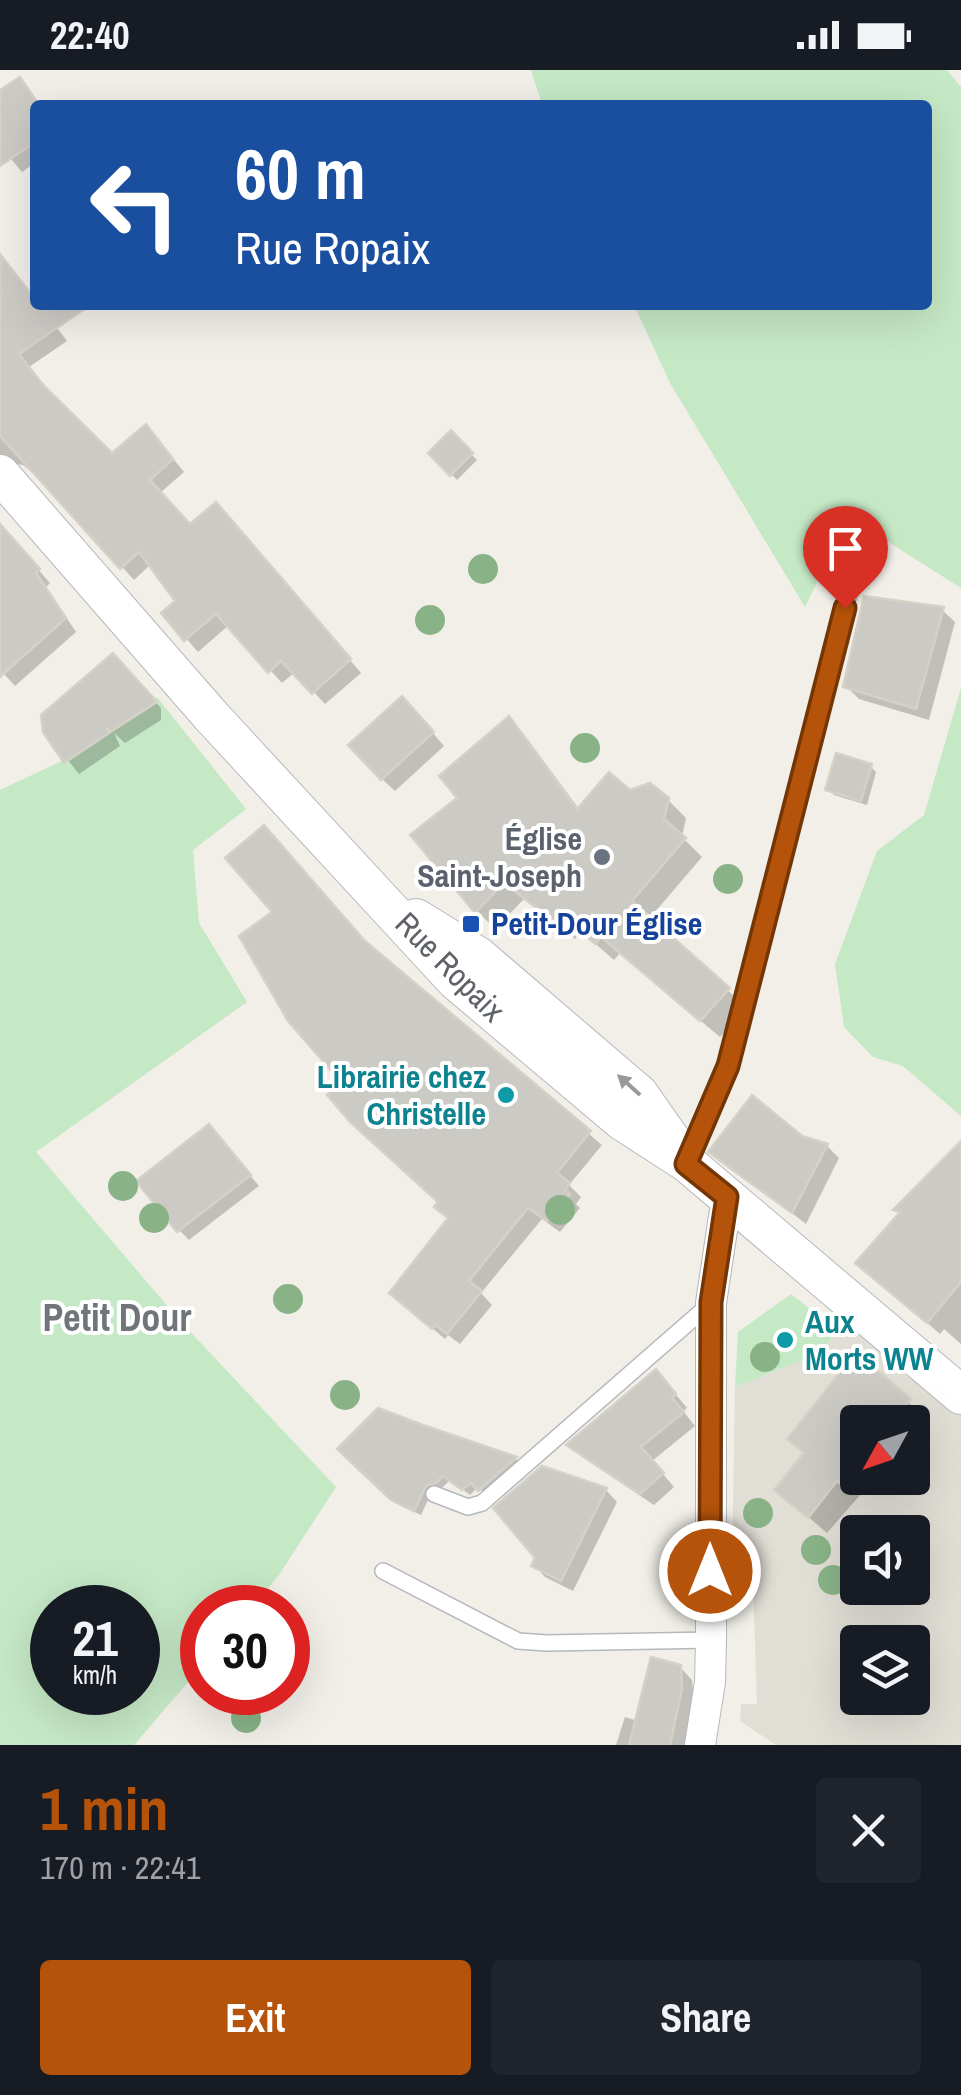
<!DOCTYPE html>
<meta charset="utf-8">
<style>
body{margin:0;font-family:"Archivo Narrow",sans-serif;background:#20242c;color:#f1f3f6;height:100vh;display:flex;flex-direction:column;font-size:38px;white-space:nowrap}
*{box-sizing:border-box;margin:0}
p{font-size:32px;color:#9ea1a6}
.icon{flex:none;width:55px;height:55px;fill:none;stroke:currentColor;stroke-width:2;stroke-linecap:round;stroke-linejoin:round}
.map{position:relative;height:1675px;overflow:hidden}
.details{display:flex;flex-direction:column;background:#171b24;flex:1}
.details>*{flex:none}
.guide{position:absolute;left:30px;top:30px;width:902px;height:210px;border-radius:10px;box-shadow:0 10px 40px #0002;background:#1a4fa0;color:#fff;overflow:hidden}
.needle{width:65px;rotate:230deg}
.controls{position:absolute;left:840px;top:1335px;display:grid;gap:20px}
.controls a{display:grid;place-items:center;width:90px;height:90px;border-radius:10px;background:#171b24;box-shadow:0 10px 40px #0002;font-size:50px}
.speed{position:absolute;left:30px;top:1515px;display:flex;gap:20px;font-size:50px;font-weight:700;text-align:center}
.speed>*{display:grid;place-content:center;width:130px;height:130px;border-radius:50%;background:#171b24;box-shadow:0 10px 40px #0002;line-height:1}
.speed small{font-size:25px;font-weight:400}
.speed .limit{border:15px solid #d22;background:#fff;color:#111}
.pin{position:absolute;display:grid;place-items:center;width:85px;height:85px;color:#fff;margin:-102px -42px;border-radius:50% 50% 50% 0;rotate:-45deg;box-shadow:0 0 10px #0007}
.pin .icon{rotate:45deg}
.me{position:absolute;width:110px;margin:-55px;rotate:0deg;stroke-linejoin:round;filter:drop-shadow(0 0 8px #0008)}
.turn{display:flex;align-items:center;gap:35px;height:210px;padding:0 40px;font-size:45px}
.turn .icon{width:130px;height:130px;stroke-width:2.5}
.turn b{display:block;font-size:70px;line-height:85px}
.round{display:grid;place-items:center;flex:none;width:105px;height:105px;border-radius:10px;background:#20242c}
.overview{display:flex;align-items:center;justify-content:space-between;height:170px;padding:0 40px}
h1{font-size:60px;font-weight:800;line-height:75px;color:#b45309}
.button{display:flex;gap:20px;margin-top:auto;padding:20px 40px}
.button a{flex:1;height:115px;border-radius:10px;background:#b45309;color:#fff;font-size:40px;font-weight:800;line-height:115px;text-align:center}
.button a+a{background:#20242c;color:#f1f3f6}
.status{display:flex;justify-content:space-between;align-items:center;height:70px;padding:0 50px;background:#171b24;direction:ltr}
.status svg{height:28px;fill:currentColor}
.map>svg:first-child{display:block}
.education{fill:#e1ded6;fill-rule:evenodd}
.green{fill:#c5e8c5;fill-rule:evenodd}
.shadow{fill:#0003}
.building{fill:#cccac5;stroke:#d6d1c6;stroke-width:2.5}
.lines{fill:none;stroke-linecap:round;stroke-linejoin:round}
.service-casing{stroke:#b5b8bc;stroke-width:18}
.minor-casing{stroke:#b5b8bc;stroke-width:32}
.tertiary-casing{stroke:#b5b8bc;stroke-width:40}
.service{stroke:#fff;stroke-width:15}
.minor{stroke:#fff;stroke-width:30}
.tertiary{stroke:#fff;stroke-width:38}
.tree{fill:#89b387}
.oneway{fill:#979a9d}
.route-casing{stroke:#753606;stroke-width:25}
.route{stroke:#b45309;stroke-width:18}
.worship-dot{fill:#6b7280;stroke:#fff;stroke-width:4}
.transit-dot{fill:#1a4fb4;stroke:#fff;stroke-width:4}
.culture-dot{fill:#0f9aa8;stroke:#fff;stroke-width:4}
.labels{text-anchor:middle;stroke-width:8;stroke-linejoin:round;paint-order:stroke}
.worship-label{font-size:32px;font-weight:bold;fill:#5b616d;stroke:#fff;text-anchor:end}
.transit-label{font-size:32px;font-weight:bold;fill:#164399;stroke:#fff;text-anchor:start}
.street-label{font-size:32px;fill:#5f6368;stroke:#fff}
.culture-label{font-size:32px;font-weight:bold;fill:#0d838f;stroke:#fff;text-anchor:end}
.quarter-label{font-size:38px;font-weight:bold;fill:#70757a;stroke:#fff}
</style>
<div class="status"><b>22:40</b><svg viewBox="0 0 49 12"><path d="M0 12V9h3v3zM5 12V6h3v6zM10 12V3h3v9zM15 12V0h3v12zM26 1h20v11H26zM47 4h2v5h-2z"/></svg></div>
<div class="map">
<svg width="961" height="1675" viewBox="0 0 961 1675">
<rect width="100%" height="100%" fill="#f1efe8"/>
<path class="education" d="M850 1248 961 1342V1675H776L740 1651 741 1634H757L753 1515 732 1497 735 1317 820 1283ZM858 1352H912V1408H858ZM858 1462H912V1518H858ZM858 1572H912V1628H858Z"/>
<g class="green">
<polygon points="531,0 947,0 961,17 961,518 849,447 805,537 670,313 634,235 928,235 928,35 542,35"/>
<polygon points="961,618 961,1046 903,996 873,987 844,957 835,894 877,781 924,745"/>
<path d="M157 627 246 739 193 780 199 853 247 932 36 1082 181 1252 336 1417 279 1505 252 1537 202 1538V1596L134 1675H0V720L66 689ZM52 1538H138V1622H52Z"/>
<polygon points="791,1224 838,1261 820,1283 735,1317 738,1262"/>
</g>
<g class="shadow">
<polygon points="20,10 41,35 35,35 35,93 22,102 0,76 0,23"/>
<polygon points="0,183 35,229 35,235 40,235 67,271 29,297 55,330 112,386 158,370 184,402 160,423 191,457 228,448 361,603 325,634 295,602 282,613 229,555 198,582 164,543 179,531 151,494 134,510 36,402 34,404 23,395 10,393 0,398"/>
<polygon points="451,364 477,390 457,410 431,383"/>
<polygon points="0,456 50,513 46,517 76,562 15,616 4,604 0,595"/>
<polygon points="942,540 955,552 929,650 859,629 846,616"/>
<polygon points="125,599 161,638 161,650 125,673 114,663 120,676 79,704 45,661"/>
<polygon points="415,642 444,676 395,721 382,709"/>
<polygon points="509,649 526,667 579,739 629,723 668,730 686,748 682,767 702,787 649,849 746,937 720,967 620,883 614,890 581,861 575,869 524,829 495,859 477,841 461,728"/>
<polygon points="870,696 876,702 867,735 834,725 828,719"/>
<polygon points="370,878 602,1075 569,1115 581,1127 576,1134 580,1138 560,1162 542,1149 481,1223 492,1235 460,1274 448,1265 445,1269 405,1235 450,1149 346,1013"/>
<polygon points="219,1068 259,1116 189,1170 179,1160"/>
<polygon points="801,1068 827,1076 839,1088 806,1154 712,1081"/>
<polygon points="961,1074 961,1274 944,1259 940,1264 871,1205 901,1144 897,1140"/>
<polygon points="856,1286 926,1348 912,1364 912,1352 858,1352 858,1408 875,1408 827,1463 777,1420 806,1385"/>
<polygon points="668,1315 687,1338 683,1341 695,1356 652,1391 674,1417 654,1435 582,1387 570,1375"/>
<polygon points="378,1341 516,1389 521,1394 486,1425 478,1417 470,1425 450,1410 442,1418 432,1421 421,1445 400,1435 341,1379"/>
<polygon points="606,1420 617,1432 573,1521 545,1507 534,1495"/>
<polygon points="680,1597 692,1610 694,1632 684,1675 616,1675 625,1647 638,1651"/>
</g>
<g class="building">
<polygon points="20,7 35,29 35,72 0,96 0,20"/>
<polygon points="0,184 35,229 35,235 90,235 19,284 44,316 112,383 146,354 173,389 150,410 190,454 216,432 351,589 312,624 281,591 268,603 216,544 184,571 161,543 175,531 139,482 120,499 0,366"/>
<polygon points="451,360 473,383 450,406 428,383"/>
<polygon points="0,454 40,499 36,503 66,548 0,607"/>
<polygon points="864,526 944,537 916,639 843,617"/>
<polygon points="113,583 157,632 110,662 107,658 109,663 64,693 43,662 41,645"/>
<polygon points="402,626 434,662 381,710 348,675"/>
<polygon points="509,646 577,739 609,702 630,720 650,713 669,728 664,749 686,768 632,831 730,918 700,951 601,867 595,874 562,845 556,853 504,813 475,843 410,765 457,728 439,706"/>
<polygon points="836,683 872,694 861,731 825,720"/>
<polygon points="264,755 365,871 591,1061 557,1103 570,1113 565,1120 570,1124 547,1151 528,1138 469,1211 482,1221 447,1264 435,1255 432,1259 389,1223 448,1148 434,1137 438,1132 350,1052 327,1025 342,1013 288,951 239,866 272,842 225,788"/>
<polygon points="752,1025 802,1066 828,1074 792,1143 708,1082"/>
<polygon points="209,1054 251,1105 177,1162 136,1111"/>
<polygon points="961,1071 961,1212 927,1253 855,1193 900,1142 893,1140"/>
<polygon points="856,1282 911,1329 891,1352 858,1352 858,1393 841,1414 837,1411 808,1448 774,1420 804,1383 787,1369"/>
<polygon points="656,1299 676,1324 672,1328 684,1342 641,1377 664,1403 640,1424 566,1375"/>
<polygon points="378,1338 420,1354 517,1387 478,1421 471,1413 462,1420 443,1406 436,1413 426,1416 414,1441 391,1430 337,1379"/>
<polygon points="542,1396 607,1418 561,1511 531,1496 535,1488 493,1438"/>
<polygon points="651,1587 681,1595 682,1619 670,1675 629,1675"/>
</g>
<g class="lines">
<defs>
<g id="service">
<polyline points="687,1093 725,1006 855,500"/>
<polyline points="434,1424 468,1437 482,1433 711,1233"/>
<polyline points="383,1501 518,1571 547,1573 711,1570"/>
</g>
<polyline id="minor" points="700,1675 710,1612 711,1570 711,1233 727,1127"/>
<g id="tertiary">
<polyline points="0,404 212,647 456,911 622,1051 687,1093 961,1325"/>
<polyline points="416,848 478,886 639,1024 676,1077"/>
</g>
</defs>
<use href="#service" class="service-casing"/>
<use href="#minor" class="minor-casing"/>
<use href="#tertiary" class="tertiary-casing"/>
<use href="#service" class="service"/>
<use href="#minor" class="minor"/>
<use href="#tertiary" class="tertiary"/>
</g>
<g class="tree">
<circle cx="483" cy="499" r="15"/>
<circle cx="430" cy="550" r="15"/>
<circle cx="585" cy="678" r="15"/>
<circle cx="728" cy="809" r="15"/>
<circle cx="123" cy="1116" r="15"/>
<circle cx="560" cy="1140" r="15"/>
<circle cx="154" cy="1148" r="15"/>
<circle cx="288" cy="1229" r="15"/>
<circle cx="765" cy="1287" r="15"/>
<circle cx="345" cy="1325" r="15"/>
<circle cx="758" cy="1443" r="15"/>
<circle cx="816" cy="1480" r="15"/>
<circle cx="833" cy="1510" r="15"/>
<circle cx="246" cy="1648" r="15"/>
</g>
<defs><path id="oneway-solid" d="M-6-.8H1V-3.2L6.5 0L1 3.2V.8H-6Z" transform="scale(2.5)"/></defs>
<use class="oneway" href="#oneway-solid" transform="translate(629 1015) rotate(-138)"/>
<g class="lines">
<defs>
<polyline id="route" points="710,1501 711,1232 727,1127 686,1094 728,996 845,538"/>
</defs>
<use href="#route" class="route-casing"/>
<use href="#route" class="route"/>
</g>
<circle class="worship-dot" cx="602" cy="787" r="10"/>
<rect class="transit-dot" x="461" y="844" width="20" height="20" rx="5"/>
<g class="culture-dot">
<circle cx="506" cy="1025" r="10"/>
<circle cx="785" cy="1270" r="10"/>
</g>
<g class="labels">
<g class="worship-label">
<text x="582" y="780">Église<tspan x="582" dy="37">Saint-Joseph</tspan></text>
</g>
<g class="transit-label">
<text x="491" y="865">Petit-Dour Église</text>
</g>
<g class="street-label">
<text transform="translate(450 897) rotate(45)" y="11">Rue Ropaix</text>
</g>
<g class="culture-label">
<text x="486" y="1018">Librairie chez<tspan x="486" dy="37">Christelle</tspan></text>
<text x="805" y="1263" text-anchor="start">Aux<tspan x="805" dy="37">Morts WW</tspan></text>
</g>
<g class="quarter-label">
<text x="117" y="1261">Petit Dour</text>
</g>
</g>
</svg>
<div class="controls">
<a><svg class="needle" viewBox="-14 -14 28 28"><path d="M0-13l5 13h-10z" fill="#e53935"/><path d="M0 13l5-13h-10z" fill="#9ea1a6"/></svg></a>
<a><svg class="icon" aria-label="sound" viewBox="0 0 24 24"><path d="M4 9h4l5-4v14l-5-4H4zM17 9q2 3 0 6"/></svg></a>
<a><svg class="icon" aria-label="layers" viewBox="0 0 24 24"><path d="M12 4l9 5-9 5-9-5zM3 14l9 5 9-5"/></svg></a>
</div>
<div class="speed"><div>21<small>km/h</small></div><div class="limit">30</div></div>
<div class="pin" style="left:845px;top:538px;background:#d93025"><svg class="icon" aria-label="arrive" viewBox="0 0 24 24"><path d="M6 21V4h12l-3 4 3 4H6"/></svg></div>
<svg class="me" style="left:710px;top:1501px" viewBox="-20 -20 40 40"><circle r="17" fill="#b45309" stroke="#fff" stroke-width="3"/><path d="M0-11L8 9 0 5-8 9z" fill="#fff"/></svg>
<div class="guide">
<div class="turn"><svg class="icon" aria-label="left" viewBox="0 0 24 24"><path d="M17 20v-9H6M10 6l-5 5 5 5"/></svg><div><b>60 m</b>Rue Ropaix</div></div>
</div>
</div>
<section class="details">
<div class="overview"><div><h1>1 min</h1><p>170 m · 22:41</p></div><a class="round"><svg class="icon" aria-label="close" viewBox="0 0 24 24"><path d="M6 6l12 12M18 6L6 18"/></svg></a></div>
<div class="button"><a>Exit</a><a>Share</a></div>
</section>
